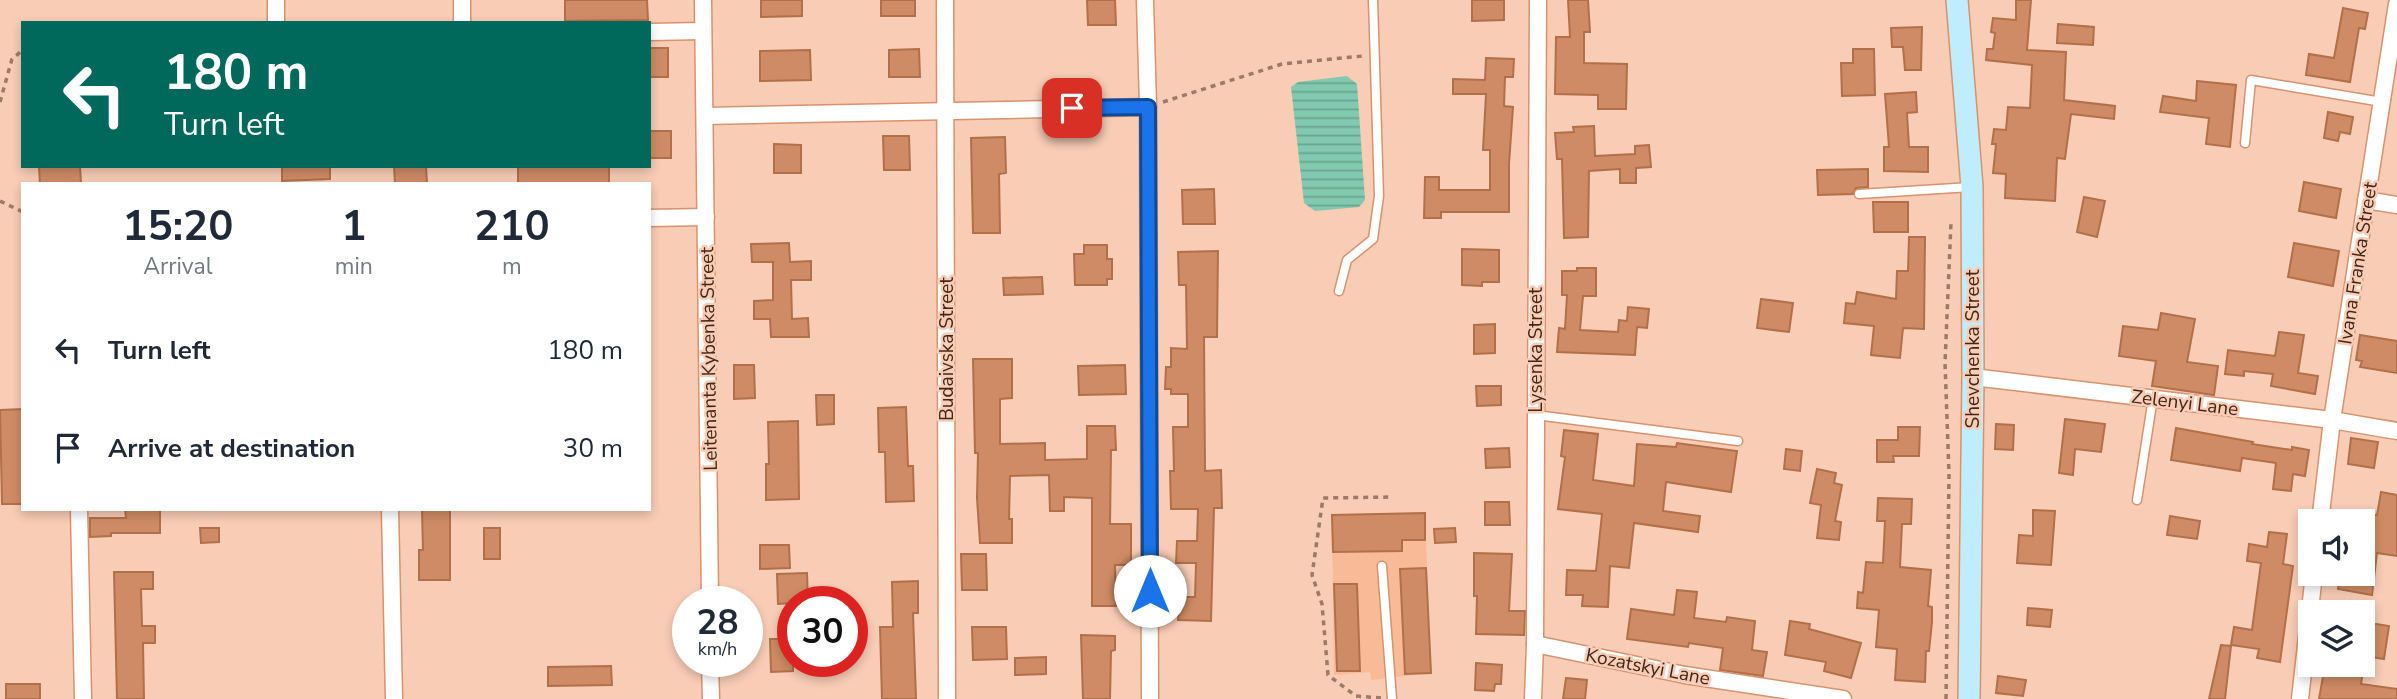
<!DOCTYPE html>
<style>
body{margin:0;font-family:"Nunito Sans",sans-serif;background:#f6f6f7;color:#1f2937;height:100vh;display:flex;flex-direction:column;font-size:26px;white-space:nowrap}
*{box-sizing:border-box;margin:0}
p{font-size:23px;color:#747a83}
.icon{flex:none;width:38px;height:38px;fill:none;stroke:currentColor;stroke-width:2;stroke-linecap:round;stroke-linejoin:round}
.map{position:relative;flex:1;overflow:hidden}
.side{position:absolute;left:21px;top:182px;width:630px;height:329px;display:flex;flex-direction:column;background:#fff;border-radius:0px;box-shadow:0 4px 10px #0003}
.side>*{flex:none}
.guide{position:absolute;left:21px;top:21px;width:630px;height:147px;border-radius:0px;box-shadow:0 4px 10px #0003;background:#00695c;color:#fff;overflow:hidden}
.controls{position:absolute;left:2298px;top:509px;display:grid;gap:14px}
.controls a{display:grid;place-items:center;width:77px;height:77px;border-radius:0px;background:#fff;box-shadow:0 4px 10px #0003;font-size:35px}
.speed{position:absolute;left:672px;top:586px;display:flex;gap:14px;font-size:35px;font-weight:700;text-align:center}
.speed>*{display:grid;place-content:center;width:91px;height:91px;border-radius:50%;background:#fff;box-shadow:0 4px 10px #0003;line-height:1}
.speed small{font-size:18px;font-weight:400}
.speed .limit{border:10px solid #d22;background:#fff;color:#111}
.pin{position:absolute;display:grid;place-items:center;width:60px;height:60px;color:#fff;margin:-30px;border-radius:14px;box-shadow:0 4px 10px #0006}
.me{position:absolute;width:77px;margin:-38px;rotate:0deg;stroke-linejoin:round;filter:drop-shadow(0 0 5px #0008)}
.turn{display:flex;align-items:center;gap:24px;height:147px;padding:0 28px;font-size:32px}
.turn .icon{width:91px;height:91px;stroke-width:2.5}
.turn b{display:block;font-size:49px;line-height:60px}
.eta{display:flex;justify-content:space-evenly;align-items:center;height:119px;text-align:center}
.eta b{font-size:42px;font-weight:700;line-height:49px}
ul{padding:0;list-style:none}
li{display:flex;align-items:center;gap:21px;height:98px;padding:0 28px}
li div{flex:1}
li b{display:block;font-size:26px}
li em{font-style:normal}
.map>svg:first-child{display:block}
.built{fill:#f9ba98}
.water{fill:url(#water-rules)}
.building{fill:#cf8b65;stroke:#b1704a;stroke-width:2}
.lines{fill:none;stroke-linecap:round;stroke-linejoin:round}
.lane-casing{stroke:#d7936d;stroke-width:11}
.street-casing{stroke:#d7936d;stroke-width:19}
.secondary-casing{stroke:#d7936d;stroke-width:24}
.path{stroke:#9d7a66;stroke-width:3.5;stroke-dasharray:5 5;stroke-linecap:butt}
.lane{stroke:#fff;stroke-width:8}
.street{stroke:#fff;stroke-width:16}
.secondary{stroke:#c0edfe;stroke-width:21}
.route-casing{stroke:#114b97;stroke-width:18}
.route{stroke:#1a73e8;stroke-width:12}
.labels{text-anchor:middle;stroke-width:5;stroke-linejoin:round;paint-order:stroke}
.street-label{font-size:19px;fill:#422717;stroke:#f8ccb5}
</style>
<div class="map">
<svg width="2397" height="699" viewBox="0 0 2397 699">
<defs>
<pattern id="water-rules" width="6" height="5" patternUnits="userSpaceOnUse" patternTransform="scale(1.75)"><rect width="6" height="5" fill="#81c9b0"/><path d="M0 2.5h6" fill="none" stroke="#6ba38e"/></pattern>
</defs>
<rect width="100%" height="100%" fill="#f8ccb5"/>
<polygon class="built" points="1425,513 1431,673 1371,680 1370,672 1334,675 1332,515"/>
<polygon class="water" points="1347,76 1357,84 1365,200 1359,207 1315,211 1304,203 1291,87 1298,82"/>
<g class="building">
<polygon points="565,0 647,0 648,20 565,21"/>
<polygon points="761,0 802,0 802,16 761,17"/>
<rect x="881" y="0" width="34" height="16"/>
<polygon points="1087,0 1115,0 1116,25 1088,25"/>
<polygon points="1472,0 1504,0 1504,20 1472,21"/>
<polygon points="1568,0 1588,0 1590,32 1584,32 1584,63 1627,64 1626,109 1598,109 1598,95 1555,94 1556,37 1570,37"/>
<polygon points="2016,0 2031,0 2027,50 2066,52 2064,100 2115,106 2114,119 2071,114 2065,159 2057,158 2055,201 2005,198 2006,174 1993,173 1996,144 1992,144 1994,129 2006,130 2008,107 2030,108 2032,65 1986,60 1987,49 1993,49 1995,33 1991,32 1993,18 2016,20"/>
<polygon points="2343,8 2368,13 2365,29 2359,28 2350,82 2306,75 2309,54 2334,58"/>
<polygon points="2058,24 2094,27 2093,45 2057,43"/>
<polygon points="1922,27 1921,70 1905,70 1903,47 1892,47 1891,28"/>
<rect x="649" y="48" width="19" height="29"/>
<polygon points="919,49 920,77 889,77 889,50"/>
<polygon points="1853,49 1874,49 1875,95 1842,96 1841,63 1853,63"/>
<polygon points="810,50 811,80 760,81 760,51"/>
<polygon points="1486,58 1514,59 1513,77 1505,77 1504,106 1513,107 1509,164 1509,212 1441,212 1441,218 1424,218 1425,177 1439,177 1439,190 1490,190 1490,150 1483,150 1486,94 1453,94 1453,79 1485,80"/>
<polygon points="2197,81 2236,85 2230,147 2206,144 2209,118 2160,112 2163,96 2196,101"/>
<polygon points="1916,92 1917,112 1907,113 1909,147 1928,147 1928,172 1884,171 1884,147 1889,147 1885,94"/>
<polygon points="2328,112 2353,117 2350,134 2340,132 2338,141 2324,138"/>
<polygon points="1594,126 1595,156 1635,154 1635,146 1649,145 1651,167 1636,168 1636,183 1620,183 1620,169 1589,171 1588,237 1564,238 1562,159 1557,159 1555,133 1574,132 1573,127"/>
<rect x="649" y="131" width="22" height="27"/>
<polygon points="883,136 909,136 910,170 884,170"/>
<polygon points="1005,137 1006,173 999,174 1000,233 973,233 971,138"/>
<polygon points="774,144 801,145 801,173 774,173"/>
<polygon points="39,166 80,166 81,183 40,184"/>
<polygon points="282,166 330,166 330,179 282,181"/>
<polygon points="394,166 426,166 427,184 395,184"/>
<rect x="518" y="166" width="91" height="18"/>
<polygon points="1868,169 1868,187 1856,188 1853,194 1818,195 1817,170"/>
<polygon points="2304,182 2341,189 2336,218 2299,211"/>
<polygon points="1214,189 1215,224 1183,224 1182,190"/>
<polygon points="2084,197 2105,201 2097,237 2077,232"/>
<polygon points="1873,202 1908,202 1908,232 1874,232"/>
<polygon points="1909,237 1925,237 1924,329 1903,328 1900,358 1871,355 1874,326 1844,323 1846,303 1855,304 1857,292 1896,299 1897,271 1908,271"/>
<polygon points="789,243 790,262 811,261 811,280 791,280 792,319 808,318 809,337 771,337 770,319 754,319 754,301 773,300 773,262 752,262 751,244"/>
<polygon points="2294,243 2339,251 2333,286 2288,277"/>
<polygon points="1084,245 1107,245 1107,259 1112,259 1112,279 1107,279 1107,285 1075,285 1074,254 1084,254"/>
<polygon points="1462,249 1499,250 1499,282 1482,282 1482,286 1462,285"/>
<polygon points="1218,251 1217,337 1204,337 1205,471 1221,470 1222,508 1214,508 1211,621 1178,620 1179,597 1195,597 1196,563 1176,563 1177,541 1197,541 1198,509 1171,509 1170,471 1174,471 1173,427 1188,427 1188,394 1171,394 1171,389 1165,389 1166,367 1171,367 1171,348 1187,349 1186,285 1179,285 1178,252"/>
<polygon points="1577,268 1596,268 1596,296 1583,296 1580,330 1618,332 1619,320 1627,321 1628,307 1649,309 1647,328 1637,327 1635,355 1557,352 1559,328 1565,329 1567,295 1562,295 1562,271 1577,271"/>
<polygon points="1042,277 1043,294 1004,295 1003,278"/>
<polygon points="1761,299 1793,303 1789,332 1757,328"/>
<polygon points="2161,313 2195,319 2187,362 2218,366 2214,395 2152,386 2156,361 2119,356 2123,326 2158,330"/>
<polygon points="1495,324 1495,353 1474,354 1474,325"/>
<polygon points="2279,332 2304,335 2298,373 2318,376 2315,394 2271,386 2273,374 2244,371 2244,376 2225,374 2228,350 2275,356"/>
<polygon points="2360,335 2397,341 2397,373 2360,367 2362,361 2356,360"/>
<polygon points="973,359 1012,359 1012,398 1000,399 1000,444 1045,443 1045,460 1087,459 1087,426 1115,426 1116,450 1111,450 1110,524 1131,524 1131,565 1115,565 1116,606 1092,606 1092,498 1064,497 1064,511 1050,511 1049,475 1010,476 1009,519 1012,519 1012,543 980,543 977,498 978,453 975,453"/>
<polygon points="734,365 754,365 755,398 734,399"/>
<polygon points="1125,365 1126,394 1079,395 1078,366"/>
<polygon points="1476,386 1501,386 1501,405 1477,406"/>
<polygon points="816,395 834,395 834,424 817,425"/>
<polygon points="906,407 908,466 913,466 914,501 886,502 885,452 879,452 878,408"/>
<polygon points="23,409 23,504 2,504 0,410"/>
<polygon points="2065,419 2105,424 2101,452 2075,449 2073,475 2059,473"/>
<polygon points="798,421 799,499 766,500 766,464 769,464 768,422"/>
<polygon points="1996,424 2014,425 2013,450 1995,449"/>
<polygon points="1898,427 1920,427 1919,456 1893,456 1894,462 1877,462 1877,440 1898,440"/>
<polygon points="2176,428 2253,442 2252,444 2292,450 2292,447 2309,450 2305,476 2293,474 2291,491 2273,489 2276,463 2242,458 2240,471 2171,460"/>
<polygon points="1564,430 1598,434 1593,480 1634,486 1637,444 1676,447 1677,443 1737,451 1731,492 1666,482 1663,511 1700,516 1698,532 1634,523 1629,568 1610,566 1608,607 1582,606 1583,595 1566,595 1567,570 1596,571 1602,514 1558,509 1565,457 1561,456"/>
<polygon points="2351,438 2378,442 2374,468 2348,464"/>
<polygon points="1509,448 1510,467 1486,468 1485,449"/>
<polygon points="1786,449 1802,451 1800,471 1784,469"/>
<polygon points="1817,469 1836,473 1834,483 1842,485 1835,521 1841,522 1839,540 1817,538 1821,505 1810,503"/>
<polygon points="2381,492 2397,495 2397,556 2377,553 2372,595 2338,589 2340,574 2362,574 2362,514 2377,515"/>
<polygon points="1878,498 1912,499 1911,524 1902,524 1900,567 1931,570 1928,606 1932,607 1932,622 1929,651 1926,651 1925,682 1895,680 1897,649 1876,647 1879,610 1857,608 1858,592 1863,593 1866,562 1883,563 1885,521 1877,521"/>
<polygon points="1485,502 1509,502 1510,525 1485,525"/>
<polygon points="125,509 160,509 160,533 111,533 111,536 90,537 90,518 126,518"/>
<polygon points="422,509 450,509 450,580 419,580 419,550 423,550"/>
<polygon points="2033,510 2055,511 2051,565 2017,563 2019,535 2033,536"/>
<polygon points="1425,513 1425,540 1402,540 1402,551 1333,552 1332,515"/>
<polygon points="2170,516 2200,521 2197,539 2167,535"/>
<polygon points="200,528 219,528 219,542 201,543"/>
<rect x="484" y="528" width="16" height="31"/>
<polygon points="1455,528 1456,542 1435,543 1434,529"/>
<polygon points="2269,532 2287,534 2283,564 2293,566 2280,662 2257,658 2259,649 2231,645 2234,627 2252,630 2261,563 2247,561 2249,544 2267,547"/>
<polygon points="760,545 789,545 790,568 760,569"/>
<polygon points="1474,553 1512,554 1509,611 1525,611 1524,635 1476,634 1477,596 1474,596"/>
<polygon points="961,554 986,554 987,590 962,590"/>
<polygon points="1426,568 1431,673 1405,674 1400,569"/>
<polygon points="114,572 153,572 153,589 141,589 142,626 155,626 155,643 143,643 144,699 117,699"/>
<polygon points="807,573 808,602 778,604 777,574"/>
<polygon points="918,581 918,613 913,613 916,699 882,699 880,627 893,627 892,582"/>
<polygon points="1334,584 1357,584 1360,671 1337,671"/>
<polygon points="1677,590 1697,592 1694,618 1726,622 1727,617 1755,621 1752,650 1767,652 1763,676 1720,670 1723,648 1689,643 1688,647 1627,639 1631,609 1674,615"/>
<polygon points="2028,608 2052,610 2050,627 2027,625"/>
<polygon points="1790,621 1810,624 1809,629 1861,643 1851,678 1824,671 1826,662 1785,655"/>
<polygon points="2370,623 2389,626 2384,659 2365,656"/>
<polygon points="972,627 1006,627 1007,659 973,660"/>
<polygon points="1081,635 1115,636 1115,650 1111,651 1110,699 1083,699"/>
<polygon points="770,639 793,639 793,671 771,672"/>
<polygon points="2221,645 2231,646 2225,699 2209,699"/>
<polygon points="1046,657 1046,674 1015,675 1015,658"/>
<polygon points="1476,663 1502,665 1501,684 1495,684 1494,691 1475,690"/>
<polygon points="2325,665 2364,665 2361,684 2397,689 2397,699 2319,699"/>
<polygon points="611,666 612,685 548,686 548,667"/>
<polygon points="1998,676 2026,680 2023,696 1996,693"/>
<polygon points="1566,678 1587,680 1585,699 1563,699"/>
<rect x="6" y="684" width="34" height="15"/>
</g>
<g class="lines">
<defs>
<g id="lane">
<polyline points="2245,143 2251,80 2382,102"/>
<polyline points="1859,194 1971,187"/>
<polyline points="1339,291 1347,260 1373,239 1379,196 1373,0"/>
<polyline points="1536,415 1738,441"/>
<polyline points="2137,500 2153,398"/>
<polyline points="1382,566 1392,699"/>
</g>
<g id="street">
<polyline points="276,0 276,23"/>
<polyline points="462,0 462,23"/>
<polyline points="703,0 710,602"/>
<polyline points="945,0 947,699"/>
<polyline points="1145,0 1148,107 1150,699"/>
<polyline points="649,32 703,31"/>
<polyline points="705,116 1148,107"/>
<polyline points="2366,200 2397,205"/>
<polyline points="649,218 706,217"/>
<polyline points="1973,377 2332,420 2397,431"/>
<polyline points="79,509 83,699"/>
<polyline points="390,509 394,699"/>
<polyline points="2320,522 2332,420 2397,4"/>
<polyline points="1535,644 1685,675 1843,699"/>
<polyline points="710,662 711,699"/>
<polyline points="1533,699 1535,644 1538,0"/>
<polyline points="2300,699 2314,574"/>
</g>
<polyline id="secondary" points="1957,0 1972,187 1973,377 1969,699"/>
</defs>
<use href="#lane" class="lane-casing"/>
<use href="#street" class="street-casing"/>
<use href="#secondary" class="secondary-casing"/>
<g class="path">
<polyline points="0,102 12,59 23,50"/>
<polyline points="1163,102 1282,64 1363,56"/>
<polyline points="0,201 23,212"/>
<polyline points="1381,698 1356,696 1328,675 1322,604 1312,575 1323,498 1392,497"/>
<polyline points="1946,699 1949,474 1945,363 1951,222"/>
</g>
<use href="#lane" class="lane"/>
<use href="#street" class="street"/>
<use href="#secondary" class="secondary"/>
</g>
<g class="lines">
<defs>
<polyline id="route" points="1072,108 1148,107 1150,591"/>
</defs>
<use href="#route" class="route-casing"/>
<use href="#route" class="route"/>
</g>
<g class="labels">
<g class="street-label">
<text transform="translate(2357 263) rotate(-81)" y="7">Ivana Franka Street</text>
<text transform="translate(946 349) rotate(-90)" y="7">Budaivska Street</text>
<text transform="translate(1972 349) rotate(-90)" y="7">Shevchenka Street</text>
<text transform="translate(1535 350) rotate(-90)" y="7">Lysenka Street</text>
<text transform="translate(708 359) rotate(-91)" y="7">Leitenanta Kybenka Street</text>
<text transform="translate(2185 402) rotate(7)" y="7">Zelenyi Lane</text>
<text transform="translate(1648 666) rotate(11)" y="7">Kozatskyi Lane</text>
</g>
</g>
</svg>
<div class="controls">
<a><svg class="icon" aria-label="sound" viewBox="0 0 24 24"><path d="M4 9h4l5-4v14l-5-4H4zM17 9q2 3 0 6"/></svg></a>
<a><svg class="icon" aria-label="layers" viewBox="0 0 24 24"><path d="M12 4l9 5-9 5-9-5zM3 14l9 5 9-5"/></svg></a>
</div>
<div class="speed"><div>28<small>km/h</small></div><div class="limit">30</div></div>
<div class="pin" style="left:1072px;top:108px;background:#d93025"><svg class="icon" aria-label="arrive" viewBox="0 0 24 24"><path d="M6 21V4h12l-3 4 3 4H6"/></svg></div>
<svg class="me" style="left:1150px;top:591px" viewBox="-20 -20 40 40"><circle r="19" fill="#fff"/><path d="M0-13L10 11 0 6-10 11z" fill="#1a73e8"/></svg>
<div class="guide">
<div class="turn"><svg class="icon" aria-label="left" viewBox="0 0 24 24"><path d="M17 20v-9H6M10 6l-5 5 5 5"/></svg><div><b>180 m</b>Turn left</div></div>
</div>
<section class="side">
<div class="eta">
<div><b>15:20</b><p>Arrival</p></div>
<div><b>1</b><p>min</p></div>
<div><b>210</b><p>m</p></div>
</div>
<ul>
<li><svg class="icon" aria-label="left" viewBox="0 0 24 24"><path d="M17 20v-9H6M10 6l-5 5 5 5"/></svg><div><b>Turn left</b></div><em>180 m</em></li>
<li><svg class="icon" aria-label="arrive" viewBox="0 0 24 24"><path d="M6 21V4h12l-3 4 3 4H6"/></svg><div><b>Arrive at destination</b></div><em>30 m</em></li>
</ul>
</section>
</div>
